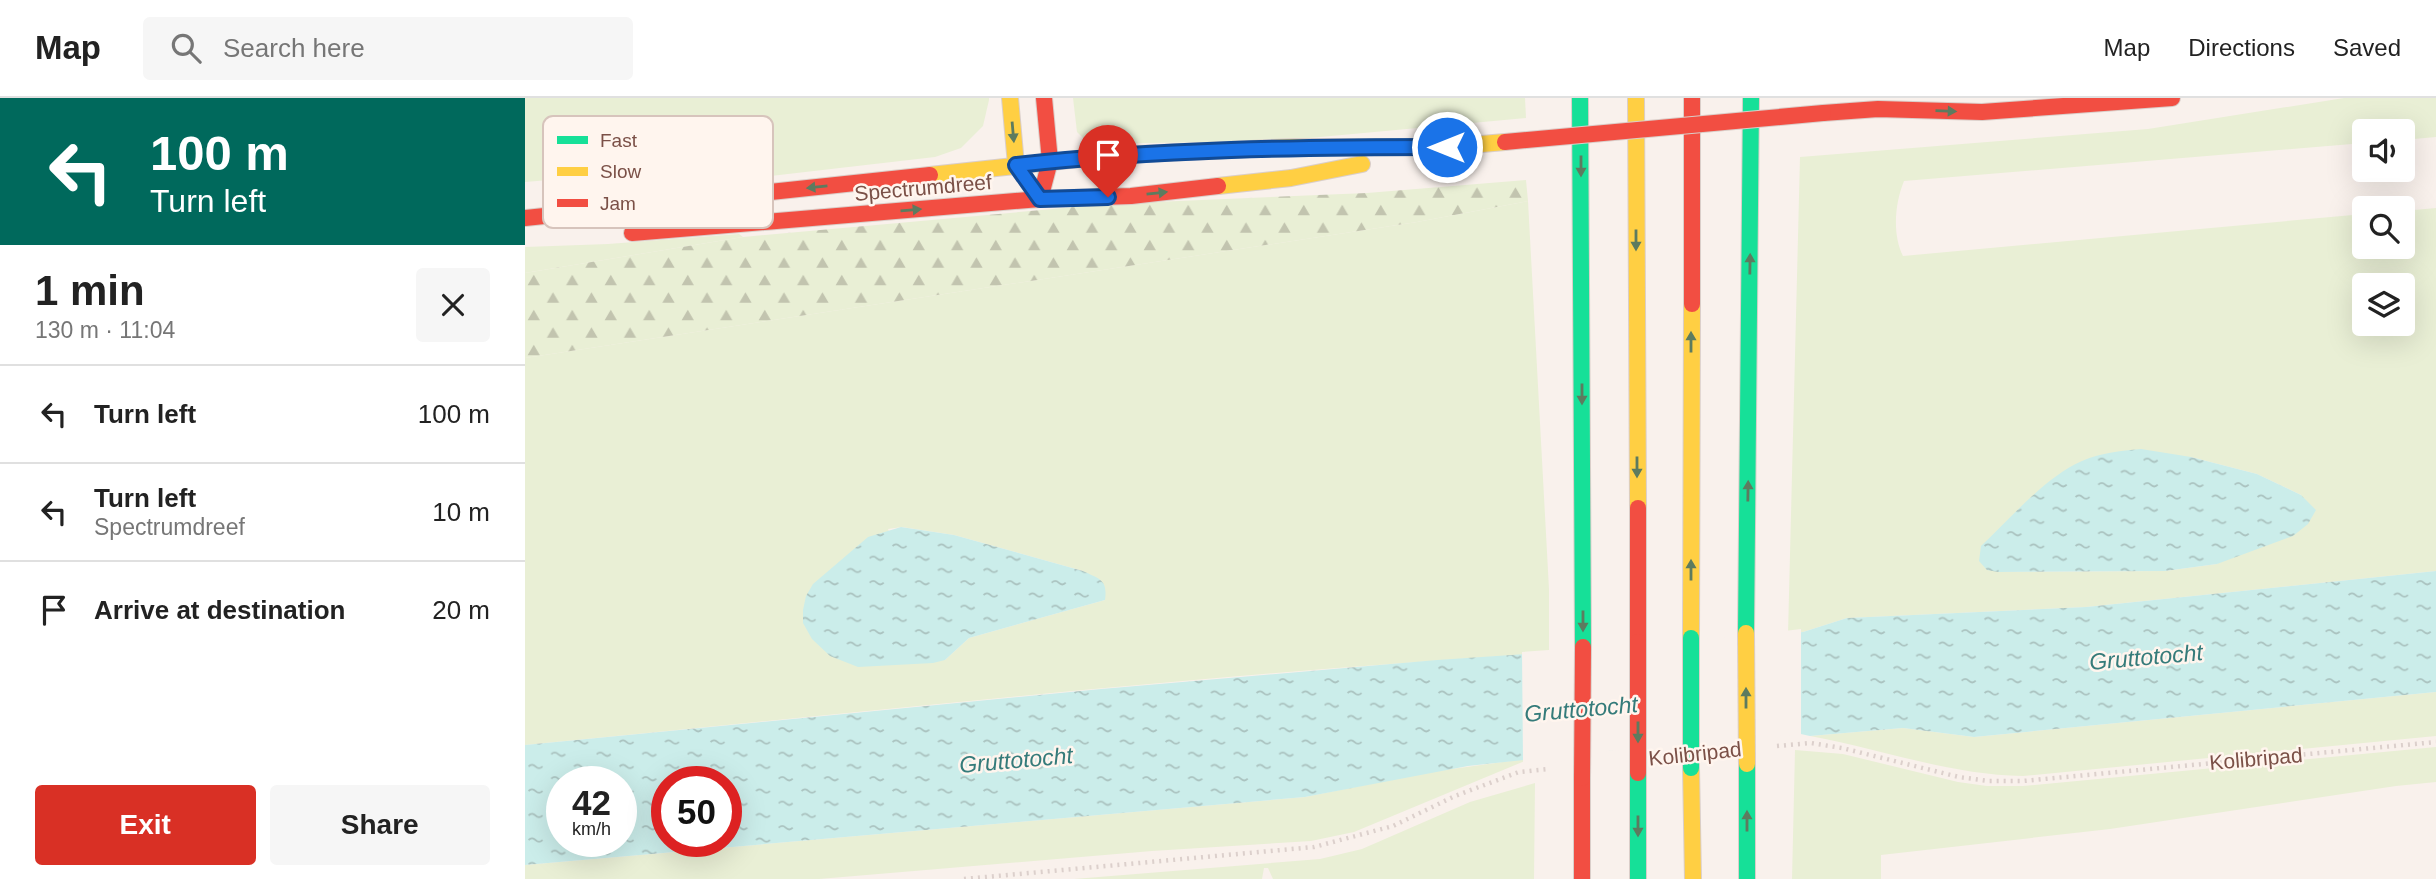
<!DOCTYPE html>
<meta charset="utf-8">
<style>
body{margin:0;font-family:Helvetica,sans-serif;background:#f6f6f6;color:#222;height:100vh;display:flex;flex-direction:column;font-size:26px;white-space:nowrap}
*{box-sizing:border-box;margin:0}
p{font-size:23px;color:#767676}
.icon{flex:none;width:38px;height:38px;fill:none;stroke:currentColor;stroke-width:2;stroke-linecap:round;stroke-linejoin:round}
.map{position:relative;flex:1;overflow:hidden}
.drawer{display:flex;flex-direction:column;background:#fff;width:525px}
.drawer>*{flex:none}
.guide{background:#00695c;color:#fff;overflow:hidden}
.tools{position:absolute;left:1827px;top:21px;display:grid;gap:14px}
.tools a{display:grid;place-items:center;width:63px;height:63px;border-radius:7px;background:#fff;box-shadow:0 7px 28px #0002;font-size:35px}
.speed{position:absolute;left:21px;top:668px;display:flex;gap:14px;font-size:35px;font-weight:700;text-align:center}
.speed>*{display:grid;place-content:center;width:91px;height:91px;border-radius:50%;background:#fff;box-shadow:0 7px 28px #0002;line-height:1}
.speed small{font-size:18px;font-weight:400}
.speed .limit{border:10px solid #d22;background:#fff;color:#111}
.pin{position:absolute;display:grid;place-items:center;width:60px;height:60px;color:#fff;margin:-72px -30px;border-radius:50% 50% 50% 0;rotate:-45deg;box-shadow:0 0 7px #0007}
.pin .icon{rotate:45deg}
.me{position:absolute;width:77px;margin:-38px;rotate:270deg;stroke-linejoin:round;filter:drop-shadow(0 0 5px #0008)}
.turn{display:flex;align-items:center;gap:24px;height:147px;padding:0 35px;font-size:32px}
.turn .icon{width:91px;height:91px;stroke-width:2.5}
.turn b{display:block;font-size:49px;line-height:60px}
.round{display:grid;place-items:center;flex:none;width:74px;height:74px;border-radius:7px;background:#f6f6f6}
.summary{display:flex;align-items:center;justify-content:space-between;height:119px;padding:0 35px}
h1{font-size:42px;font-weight:800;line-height:52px}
.button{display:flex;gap:14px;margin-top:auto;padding:14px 35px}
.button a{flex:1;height:80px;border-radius:7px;background:#d93025;color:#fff;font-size:28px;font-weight:800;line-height:80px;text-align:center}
.button a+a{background:#f6f6f6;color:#222}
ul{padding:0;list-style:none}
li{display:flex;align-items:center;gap:21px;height:98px;padding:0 35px;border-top:2px solid #e0e0e0}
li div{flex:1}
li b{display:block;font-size:26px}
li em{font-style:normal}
header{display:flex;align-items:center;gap:42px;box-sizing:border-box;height:98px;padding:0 35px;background:#fff;border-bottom:2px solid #e0e0e0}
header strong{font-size:33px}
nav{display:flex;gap:38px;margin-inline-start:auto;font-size:24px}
.search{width:490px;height:63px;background:#f6f6f6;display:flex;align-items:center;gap:18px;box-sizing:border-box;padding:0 24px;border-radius:7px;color:#767676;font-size:26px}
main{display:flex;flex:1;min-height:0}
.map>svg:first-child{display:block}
.green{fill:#e9efd5;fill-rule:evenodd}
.forest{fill:url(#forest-firs)}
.water{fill:url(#water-ripples);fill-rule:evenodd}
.pier{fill:#f9f1ec}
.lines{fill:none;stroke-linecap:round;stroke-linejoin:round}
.fast-casing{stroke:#dacec9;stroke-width:18}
.slow-casing{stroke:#dacec9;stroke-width:18}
.jam-casing{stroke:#dacec9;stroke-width:18}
.path{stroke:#dcd0cc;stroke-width:4.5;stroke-dasharray:2 5;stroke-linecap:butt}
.fast{stroke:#16e098;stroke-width:16}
.slow{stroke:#ffcf43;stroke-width:16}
.jam{stroke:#f24e42;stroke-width:16}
.fast-bridge-casing{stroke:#dacec9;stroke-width:18;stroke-linecap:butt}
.slow-bridge-casing{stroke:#dacec9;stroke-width:18;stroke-linecap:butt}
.jam-bridge-casing{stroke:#dacec9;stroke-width:18;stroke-linecap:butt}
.fast-bridge{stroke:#16e098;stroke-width:16}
.slow-bridge{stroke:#ffcf43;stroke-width:16}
.jam-bridge{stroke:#f24e42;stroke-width:16}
.oneway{fill:#5d7b5f}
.route-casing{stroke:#114b97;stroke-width:18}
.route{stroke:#1a73e8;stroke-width:12}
.labels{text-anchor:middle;stroke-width:5;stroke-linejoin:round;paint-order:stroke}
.street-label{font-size:21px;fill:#7b5047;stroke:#fff5ee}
.water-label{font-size:23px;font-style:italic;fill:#357b7a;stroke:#fff5ee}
.key{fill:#fff5ee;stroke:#d7c4bc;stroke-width:2}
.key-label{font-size:19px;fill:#7b5047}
</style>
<header>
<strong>Map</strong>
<div class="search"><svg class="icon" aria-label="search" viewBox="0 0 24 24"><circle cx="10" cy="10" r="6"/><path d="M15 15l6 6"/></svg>Search here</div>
<nav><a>Map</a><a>Directions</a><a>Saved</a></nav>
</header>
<main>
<section class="drawer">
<div class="guide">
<div class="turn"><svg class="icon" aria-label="left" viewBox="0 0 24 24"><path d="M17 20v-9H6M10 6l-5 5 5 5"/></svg><div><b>100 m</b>Turn left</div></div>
</div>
<div class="summary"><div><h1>1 min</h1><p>130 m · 11:04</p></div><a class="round"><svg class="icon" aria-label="close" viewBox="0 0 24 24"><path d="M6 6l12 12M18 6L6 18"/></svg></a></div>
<ul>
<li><svg class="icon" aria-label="left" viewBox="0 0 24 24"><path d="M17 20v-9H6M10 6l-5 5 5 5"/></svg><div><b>Turn left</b></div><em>100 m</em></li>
<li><svg class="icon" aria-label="left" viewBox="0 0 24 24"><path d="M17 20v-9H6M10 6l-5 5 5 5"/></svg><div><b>Turn left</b><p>Spectrumdreef</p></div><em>10 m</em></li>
<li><svg class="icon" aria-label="arrive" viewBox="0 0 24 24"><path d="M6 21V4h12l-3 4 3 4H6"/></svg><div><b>Arrive at destination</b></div><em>20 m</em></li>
</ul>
<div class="button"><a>Exit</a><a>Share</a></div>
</section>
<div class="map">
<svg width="1911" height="781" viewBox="0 0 1911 781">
<defs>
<pattern id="forest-firs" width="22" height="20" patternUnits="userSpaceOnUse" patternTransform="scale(1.75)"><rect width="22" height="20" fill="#e9efd5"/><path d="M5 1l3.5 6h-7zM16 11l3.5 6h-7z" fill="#c2c4af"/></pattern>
<pattern id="water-ripples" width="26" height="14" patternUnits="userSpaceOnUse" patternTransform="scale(1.75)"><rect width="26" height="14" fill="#cbedea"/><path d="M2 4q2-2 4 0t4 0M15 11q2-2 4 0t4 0" fill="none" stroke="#aac2bf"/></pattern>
</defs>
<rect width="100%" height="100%" fill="#f9f1ec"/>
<g class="green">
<polygon points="0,0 464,0 464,2 458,28 436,50 410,59 132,91 61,79 0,84"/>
<polygon points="548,0 1000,0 1001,20 752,43 564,46 552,34"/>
<path d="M1819 0H1911V39L1878 42V33H1839V45L1379 83C1370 105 1367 136 1378 158L1839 116V149H1878V113L1911 110V473L1561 509 1322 520 1278 534 1263 536 1275 59 1623 31ZM1839 187H1878V226H1839ZM1666 359 1732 376 1776 397 1692 466 1640 473 1473 474Z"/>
<path d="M1003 103 1024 491V555C682 576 341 614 0 647V260L892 124ZM377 429 429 437 558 473 580 502 444 540 420 562 363 431Z"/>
<polygon points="214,136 218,139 0,175 0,149 83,146"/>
<path d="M1911 594V638L1498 678C1425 677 1356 651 1285 638L1378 630 1449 639Z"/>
<polygon points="1911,649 1911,684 1871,688 1585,731 1356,757 1356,781 1267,781 1270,652 1318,656 1433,684 1462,688 1498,688"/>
<polygon points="1007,660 829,734 786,743 627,753 294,781 0,781 0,767 780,699 905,674"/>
<polygon points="1010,685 1009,781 748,781 743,770 739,770 737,781 549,781 795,761 837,751 945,704"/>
</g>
<polygon class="forest" points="1001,82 1003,103 892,124 0,260 0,175 218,139 583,106 842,95"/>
<g class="water">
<path d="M1616 351 1666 359 1732 376 1776 397 1791 412 1783 426 1768 438 1692 466 1640 473 1473 474 1462 472 1454 463 1456 448C1485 421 1520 379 1557 363 1575 355 1595 353 1616 351Z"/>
<path d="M376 429 429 437 558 473C574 481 583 481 580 502L444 540 420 562 408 565 333 569 305 558 287 541 278 525V512L281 498 288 486 343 439Z"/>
<path d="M1911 473V594L1449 639 1378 630 1285 638 1262 633 943 668 780 699 0 767V647L576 591 912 562 1208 542 1278 534 1322 520 1561 509ZM37 684H96V744H37ZM142 684H201V744H142Z"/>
</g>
<polygon class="pier" points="1276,531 1276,640 1262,637 1083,653 1029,665 998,665 997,554 1208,539"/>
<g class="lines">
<defs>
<g id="fast">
<polyline points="1055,0 1058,549"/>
<polyline points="1221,535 1226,0"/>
<polyline points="1222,666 1222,781"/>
<polyline points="1113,675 1113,781"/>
</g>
<g id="slow">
<polyline points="485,0 491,67 515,101"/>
<polyline points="1111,0 1113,410"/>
<polyline points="405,77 592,57 770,49 922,49 980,44"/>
<polyline points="693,88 766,80 837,66"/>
<polyline points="1166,540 1167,206"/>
<polyline points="1166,670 1168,781"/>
</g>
<g id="jam">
<polyline points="1298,15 1353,11 1457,14 1647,0"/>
<polyline points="515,101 525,63 519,0"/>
<polyline points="0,120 405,77"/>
<polyline points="107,135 515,101 606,98 693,88"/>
<polyline points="1167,206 1167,0"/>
<polyline points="1113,410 1113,544"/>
<polyline points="1057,680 1057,781"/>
</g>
</defs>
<use href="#fast" class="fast-casing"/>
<use href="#slow" class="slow-casing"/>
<use href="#jam" class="jam-casing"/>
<g class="path">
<polyline points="1252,648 1286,645 1317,650 1434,679 1464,683 1498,683 1911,644"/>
<polyline points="439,781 789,749 868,728 930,698 994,674 1024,671"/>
</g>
<use href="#fast" class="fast"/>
<use href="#slow" class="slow"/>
<use href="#jam" class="jam"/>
<defs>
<polyline id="fast-bridge" points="1166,540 1166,670"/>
<polyline id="slow-bridge" points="1221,535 1222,666"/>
<g id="jam-bridge">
<polyline points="980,44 1298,15"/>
<polyline points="1113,544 1113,675"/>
<polyline points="1057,680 1058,549"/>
</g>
</defs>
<use href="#fast-bridge" class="fast-bridge-casing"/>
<use href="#slow-bridge" class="slow-bridge-casing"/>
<use href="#jam-bridge" class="jam-bridge-casing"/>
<use href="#fast-bridge" class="fast-bridge"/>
<use href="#slow-bridge" class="slow-bridge"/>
<use href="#jam-bridge" class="jam-bridge"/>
</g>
<defs><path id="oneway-solid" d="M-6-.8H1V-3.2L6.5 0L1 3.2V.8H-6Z" transform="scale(1.75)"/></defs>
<g class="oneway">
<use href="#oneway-solid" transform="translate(1421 13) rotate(2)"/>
<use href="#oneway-solid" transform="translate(488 34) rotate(85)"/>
<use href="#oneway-solid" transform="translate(1056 68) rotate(90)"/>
<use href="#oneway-solid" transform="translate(292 89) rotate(174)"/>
<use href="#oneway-solid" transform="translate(632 95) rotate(-6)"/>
<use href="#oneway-solid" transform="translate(386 112) rotate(-5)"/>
<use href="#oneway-solid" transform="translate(1111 142) rotate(90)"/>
<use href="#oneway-solid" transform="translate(1225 166) rotate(-89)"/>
<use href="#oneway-solid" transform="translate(1166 244) rotate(-90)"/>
<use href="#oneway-solid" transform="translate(1057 296) rotate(90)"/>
<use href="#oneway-solid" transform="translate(1112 369) rotate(90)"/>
<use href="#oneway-solid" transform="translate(1223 393) rotate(-89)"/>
<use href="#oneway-solid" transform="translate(1166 472) rotate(-90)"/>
<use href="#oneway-solid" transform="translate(1058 523) rotate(90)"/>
<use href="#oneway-solid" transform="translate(1221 600) rotate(-90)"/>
<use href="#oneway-solid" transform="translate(1113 634) rotate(90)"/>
<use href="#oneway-solid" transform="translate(1222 723) rotate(-90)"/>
<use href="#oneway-solid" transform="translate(1113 728) rotate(90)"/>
</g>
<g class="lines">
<defs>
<path id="route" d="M583 99 515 101 491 67C634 51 778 49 922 49"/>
</defs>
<use href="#route" class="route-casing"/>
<use href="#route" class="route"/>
</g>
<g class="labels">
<g class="street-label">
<text transform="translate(398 90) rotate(-5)" y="7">Spectrumdreef</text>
<text transform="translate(1170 656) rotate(-6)" y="7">Kolibripad</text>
<text transform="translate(1731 661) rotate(-5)" y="7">Kolibripad</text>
</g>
<g class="water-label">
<text transform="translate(1621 559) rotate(-5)" y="8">Gruttotocht</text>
<text transform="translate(1056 611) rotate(-5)" y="8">Gruttotocht</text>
<text transform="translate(491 662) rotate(-5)" y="8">Gruttotocht</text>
</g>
</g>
<rect x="18" y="18" width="230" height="112" rx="10" class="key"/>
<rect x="32" y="38" width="31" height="8" fill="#16e098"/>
<rect x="32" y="69" width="31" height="9" fill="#ffcf43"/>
<rect x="32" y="101" width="31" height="8" fill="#f24e42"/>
<g class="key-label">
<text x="75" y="49">Fast</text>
<text x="75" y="80">Slow</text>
<text x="75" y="112">Jam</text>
</g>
</svg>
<div class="tools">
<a><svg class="icon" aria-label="sound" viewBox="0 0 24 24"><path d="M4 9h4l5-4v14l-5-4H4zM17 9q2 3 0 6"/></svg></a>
<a><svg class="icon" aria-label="search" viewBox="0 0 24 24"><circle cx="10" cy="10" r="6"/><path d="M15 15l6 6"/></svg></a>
<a><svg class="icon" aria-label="layers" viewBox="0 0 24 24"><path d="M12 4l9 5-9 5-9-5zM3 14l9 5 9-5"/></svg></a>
</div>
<div class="speed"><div>42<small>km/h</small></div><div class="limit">50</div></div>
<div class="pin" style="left:583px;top:99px;background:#d93025"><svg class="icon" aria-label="arrive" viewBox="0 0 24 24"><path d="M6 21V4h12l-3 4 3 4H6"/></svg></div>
<svg class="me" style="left:922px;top:49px" viewBox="-20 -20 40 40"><circle r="17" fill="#1a73e8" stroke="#fff" stroke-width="3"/><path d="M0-11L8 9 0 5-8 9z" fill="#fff"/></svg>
</div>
</main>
